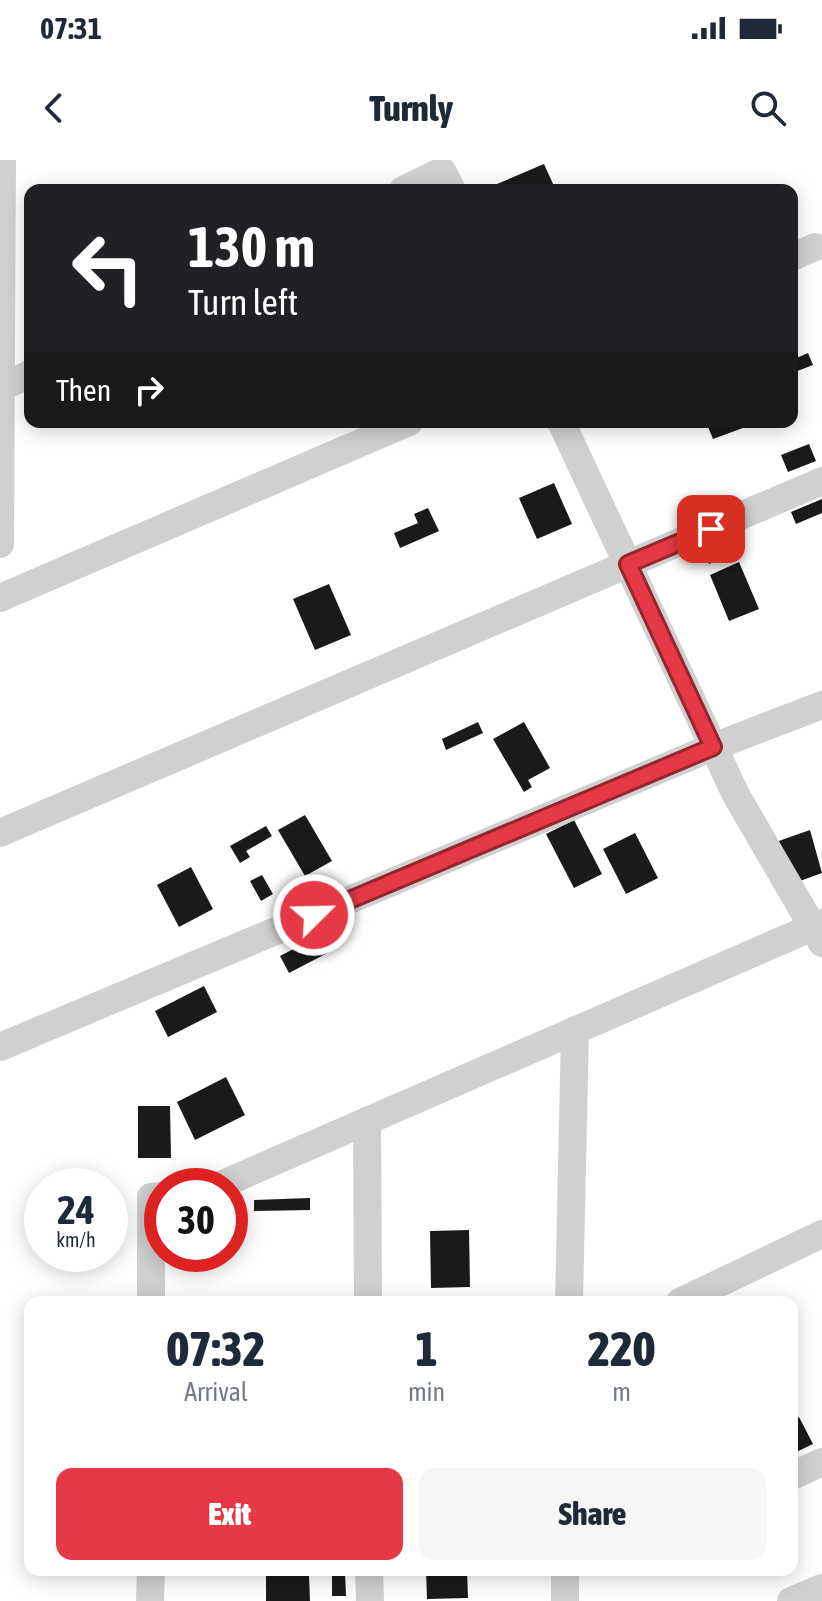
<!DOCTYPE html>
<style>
body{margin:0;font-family:"Asap Condensed",sans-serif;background:#f6f6f7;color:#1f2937;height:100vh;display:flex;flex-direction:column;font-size:30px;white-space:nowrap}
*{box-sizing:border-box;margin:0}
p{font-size:26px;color:#747a83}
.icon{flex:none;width:44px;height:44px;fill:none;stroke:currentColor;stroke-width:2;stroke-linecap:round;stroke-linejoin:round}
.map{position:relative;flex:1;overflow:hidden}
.side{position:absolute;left:24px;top:1136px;width:774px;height:280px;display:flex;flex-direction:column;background:#fff;border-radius:16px;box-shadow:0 4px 20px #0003}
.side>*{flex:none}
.banner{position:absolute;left:24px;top:24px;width:774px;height:244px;border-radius:16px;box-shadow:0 4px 20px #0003;background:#202124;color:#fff;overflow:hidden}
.speed{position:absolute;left:24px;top:1008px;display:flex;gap:16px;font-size:40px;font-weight:700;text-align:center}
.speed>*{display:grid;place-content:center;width:104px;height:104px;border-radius:50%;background:#fff;box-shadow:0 4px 20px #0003;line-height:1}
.speed small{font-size:20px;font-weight:400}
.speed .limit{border:12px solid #d22;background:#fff;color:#111}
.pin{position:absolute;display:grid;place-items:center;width:68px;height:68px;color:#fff;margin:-34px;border-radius:16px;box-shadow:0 4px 12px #0006}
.me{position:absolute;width:88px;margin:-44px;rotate:67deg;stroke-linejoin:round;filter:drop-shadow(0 0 6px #0008)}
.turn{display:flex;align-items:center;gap:28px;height:168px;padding:0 32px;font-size:36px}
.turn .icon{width:104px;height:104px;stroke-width:2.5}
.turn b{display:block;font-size:56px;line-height:68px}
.then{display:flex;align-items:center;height:76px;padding:0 32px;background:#0003;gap:16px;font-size:30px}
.eta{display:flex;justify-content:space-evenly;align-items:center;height:136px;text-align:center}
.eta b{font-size:48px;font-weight:800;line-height:56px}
.button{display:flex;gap:16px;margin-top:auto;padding:16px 32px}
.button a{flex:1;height:92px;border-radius:16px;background:#e63946;color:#fff;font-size:32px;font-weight:800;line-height:92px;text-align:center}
.button a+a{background:#f6f6f7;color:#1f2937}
.status{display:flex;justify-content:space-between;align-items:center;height:56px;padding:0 40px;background:#fff;direction:ltr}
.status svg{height:22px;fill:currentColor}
header{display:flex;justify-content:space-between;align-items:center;height:104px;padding:0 32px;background:#fff;font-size:36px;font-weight:800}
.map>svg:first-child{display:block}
.building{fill:#1a1a1a}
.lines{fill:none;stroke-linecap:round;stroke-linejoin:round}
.minor{stroke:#d0d0d0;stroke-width:28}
.route-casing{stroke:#96252e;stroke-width:20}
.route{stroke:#e63946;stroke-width:14}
</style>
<div class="status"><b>07:31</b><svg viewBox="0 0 49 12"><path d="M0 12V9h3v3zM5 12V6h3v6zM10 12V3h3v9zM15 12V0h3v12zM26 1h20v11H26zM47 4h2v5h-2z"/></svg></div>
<header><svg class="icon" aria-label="back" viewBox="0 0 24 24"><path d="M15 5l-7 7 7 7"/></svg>Turnly<svg class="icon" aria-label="search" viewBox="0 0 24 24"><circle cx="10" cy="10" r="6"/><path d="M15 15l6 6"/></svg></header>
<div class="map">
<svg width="822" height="1441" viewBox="0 0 822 1441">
<rect width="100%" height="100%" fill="#fff"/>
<g class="building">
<polygon points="544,4 554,26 544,30 541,24 526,30 500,30 497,24"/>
<polygon points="808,193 813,205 792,213 792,200"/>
<polygon points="706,262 750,262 751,265 713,279"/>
<polygon points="809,284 816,301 788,312 781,295"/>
<polygon points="554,323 572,364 537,379 519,338"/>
<polygon points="822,339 822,353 796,364 791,352"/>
<polygon points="428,348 439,371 400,388 394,373 418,363 414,354"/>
<polygon points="733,381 737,392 709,404 704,393"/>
<polygon points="739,402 759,449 729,461 710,415"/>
<polygon points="329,424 351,475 315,490 293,439"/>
<polygon points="478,562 483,573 446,590 442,579"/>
<polygon points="524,562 550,608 528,620 532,627 524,632 493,579"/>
<polygon points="305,655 332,701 305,716 278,670"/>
<polygon points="574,660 602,714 574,728 546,674"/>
<polygon points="266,666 272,676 246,691 250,697 240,703 230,686"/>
<polygon points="810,670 822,713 789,725 773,683"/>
<polygon points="635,673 658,718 626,734 603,689"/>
<polygon points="191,707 213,749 179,767 157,725"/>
<polygon points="262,715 273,734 261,741 250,721"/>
<polygon points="328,771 337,788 289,813 280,796"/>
<polygon points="204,826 217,852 168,877 155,851"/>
<polygon points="226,917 245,955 195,980 177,942"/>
<polygon points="138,946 170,946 171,998 138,998"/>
<polygon points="310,1038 310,1050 254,1051 254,1040"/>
<polygon points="469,1070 470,1127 431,1128 430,1071"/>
<polygon points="799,1257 813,1284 792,1294 792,1277 796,1275 792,1261"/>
<polygon points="426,1410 467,1410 468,1438 427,1439"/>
<polygon points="345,1412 346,1436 332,1436 332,1413"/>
<polygon points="309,1415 310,1441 266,1441 266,1416"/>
</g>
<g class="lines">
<g class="minor">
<polyline points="403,30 442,11 452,30"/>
<polyline points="792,97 815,87"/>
<polyline points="0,228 30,214"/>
<polyline points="561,262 736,635 822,783"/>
<polyline points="0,384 2,0"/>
<polyline points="0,438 409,262"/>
<polyline points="0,673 822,321"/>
<polyline points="0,887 713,587 822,545"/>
<polyline points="367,961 368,1142"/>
<polyline points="218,1026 822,763"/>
<polyline points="151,1142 151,1037 162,1036"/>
<polyline points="569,1142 575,870"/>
<polyline points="680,1142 822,1074"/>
<polyline points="792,1316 822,1302"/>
<polyline points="369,1410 370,1441"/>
<polyline points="150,1441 151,1410"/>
<polyline points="565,1441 565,1410"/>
<polyline points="791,1441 822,1428"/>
</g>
</g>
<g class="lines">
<defs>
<polyline id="route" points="314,755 713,587 628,404 711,369"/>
</defs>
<use href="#route" class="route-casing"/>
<use href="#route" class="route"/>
</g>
</svg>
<div class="speed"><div>24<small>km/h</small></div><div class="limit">30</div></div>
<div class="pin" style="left:711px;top:369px;background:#d93025"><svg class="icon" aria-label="arrive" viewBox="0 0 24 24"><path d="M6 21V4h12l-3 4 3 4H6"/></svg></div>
<svg class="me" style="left:314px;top:755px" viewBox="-20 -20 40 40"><circle r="17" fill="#e63946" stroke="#fff" stroke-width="3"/><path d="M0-11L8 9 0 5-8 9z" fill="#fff"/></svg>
<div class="banner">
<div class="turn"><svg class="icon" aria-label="left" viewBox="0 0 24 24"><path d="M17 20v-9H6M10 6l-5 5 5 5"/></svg><div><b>130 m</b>Turn left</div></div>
<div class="then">Then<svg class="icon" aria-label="right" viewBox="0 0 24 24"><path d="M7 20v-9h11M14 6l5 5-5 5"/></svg></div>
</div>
<section class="side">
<div class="eta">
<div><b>07:32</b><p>Arrival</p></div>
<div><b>1</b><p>min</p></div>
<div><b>220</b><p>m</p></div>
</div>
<div class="button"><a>Exit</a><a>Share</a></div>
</section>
</div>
